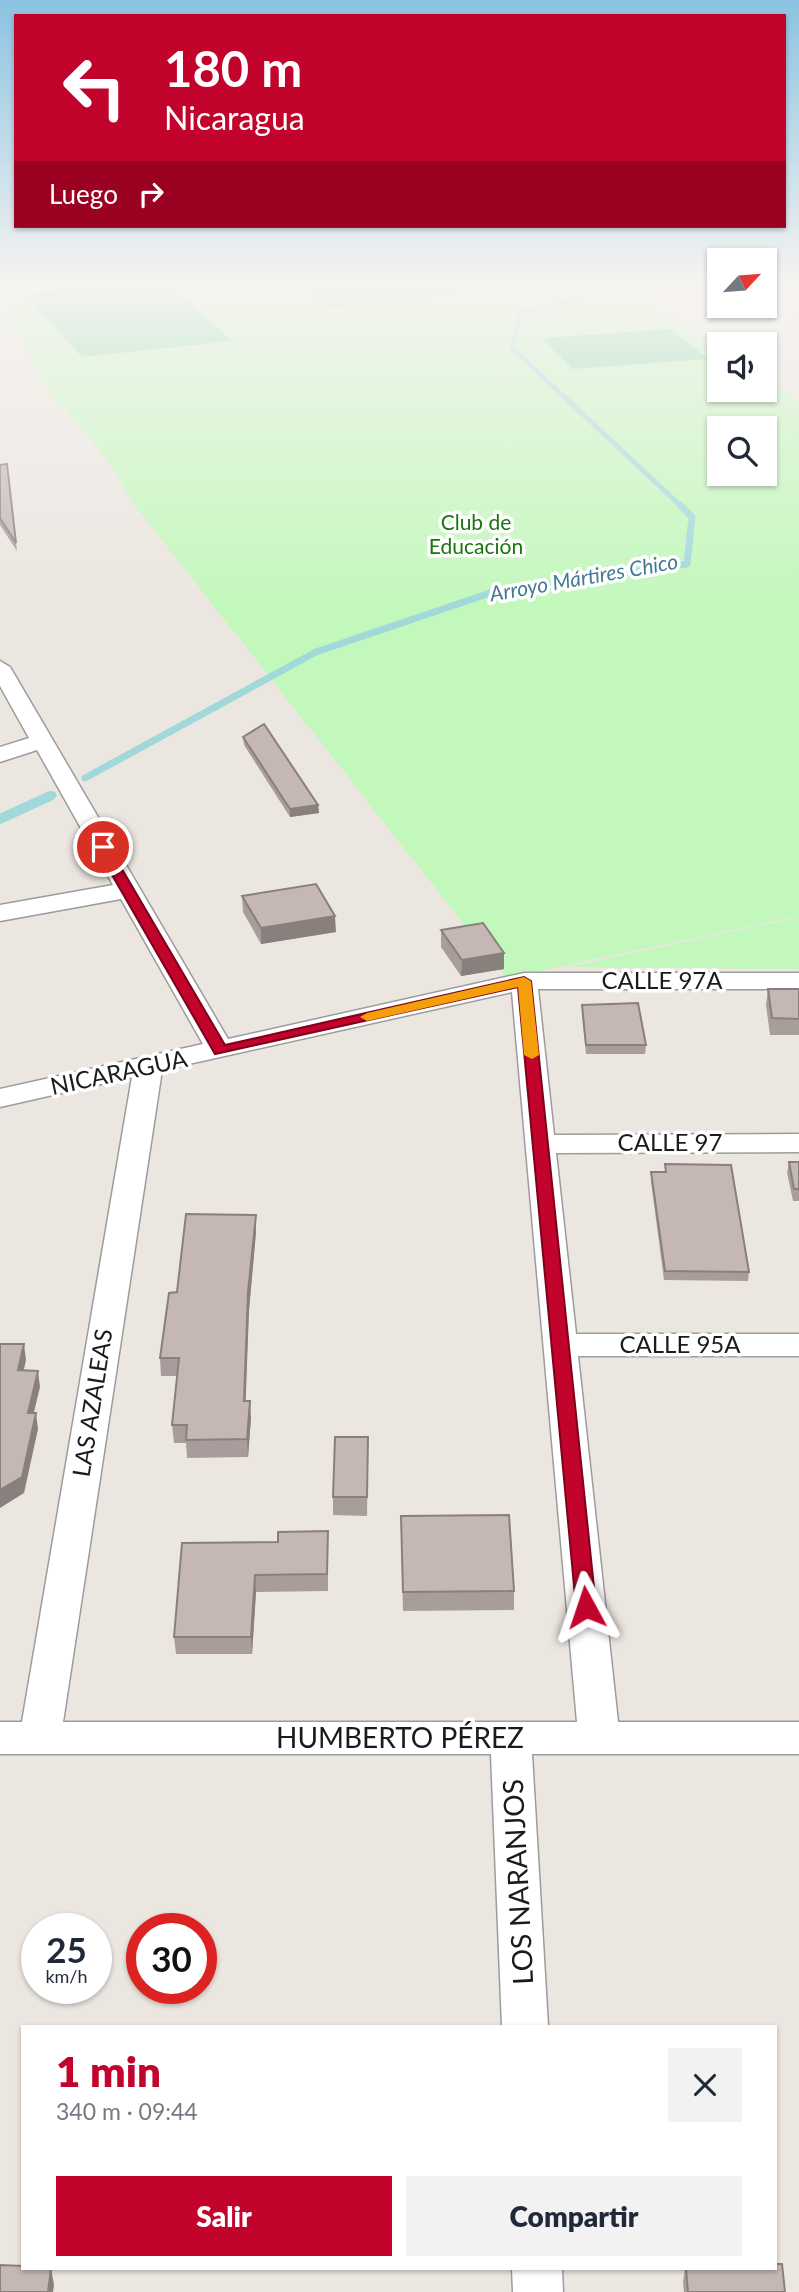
<!DOCTYPE html>
<html lang="es">
<meta charset="utf-8">
<style>
body{margin:0;font-family:Lato,sans-serif;background:#f2f2f3;color:#1f2937;height:100vh;display:flex;flex-direction:column;font-size:26px;white-space:nowrap}
*{box-sizing:border-box;margin:0}
p{font-size:23px;color:#747a83}
.icon{flex:none;width:38px;height:38px;fill:none;stroke:currentColor;stroke-width:2;stroke-linecap:round;stroke-linejoin:round}
.map{position:relative;flex:1;overflow:hidden}
.side{position:absolute;left:21px;top:2025px;width:756px;height:245px;display:flex;flex-direction:column;background:#fff;border-radius:0px;box-shadow:0 2px 5px #0004}
.side>*{flex:none}
.banner{position:absolute;left:14px;top:14px;width:772px;height:214px;border-radius:0px;box-shadow:0 2px 5px #0004;background:#c2032b;color:#fff;overflow:hidden}
.needle{width:46px;rotate:64deg}
.tools{position:absolute;left:707px;top:248px;display:grid;gap:14px}
.tools a{display:grid;place-items:center;width:70px;height:70px;border-radius:0px;background:#fff;box-shadow:0 2px 5px #0004;font-size:35px}
.speed{position:absolute;left:21px;top:1913px;display:flex;gap:14px;font-size:35px;font-weight:700;text-align:center}
.speed>*{display:grid;place-content:center;width:91px;height:91px;border-radius:50%;background:#fff;box-shadow:0 2px 5px #0004;line-height:1}
.speed small{font-size:18px;font-weight:400}
.speed .limit{border:10px solid #d22;background:#fff;color:#111}
.pin{position:absolute;display:grid;place-items:center;width:60px;height:60px;color:#fff;margin:-30px;border:4px solid #fff;border-radius:50%;box-shadow:0 2px 7px #0007}
.me{position:absolute;width:77px;margin:-38px;rotate:355deg;stroke-linejoin:round;filter:drop-shadow(0 0 5px #0008)}
.turn{display:flex;align-items:center;gap:24px;height:147px;padding:0 35px;font-size:32px}
.turn .icon{width:91px;height:91px;stroke-width:2.5}
.turn b{display:block;font-size:49px;line-height:60px}
.then{display:flex;align-items:center;height:66px;padding:0 35px;background:#0003;gap:14px;font-size:26px}
.round{display:grid;place-items:center;flex:none;width:74px;height:74px;border-radius:0px;background:#f2f2f3}
.head{display:flex;align-items:center;justify-content:space-between;height:119px;padding:0 35px}
h1{font-size:42px;font-weight:800;line-height:52px;color:#c2032b}
.action{display:flex;gap:14px;margin-top:auto;padding:14px 35px}
.action a{flex:1;height:80px;border-radius:0px;background:#c2032b;color:#fff;font-size:28px;font-weight:800;line-height:80px;text-align:center}
.action a+a{background:#f2f2f3;color:#1f2937}
.map>svg:first-child{display:block}
.park{fill:#c3f8bc;fill-rule:evenodd}
.pitch{fill:#7edba4}
.lines{fill:none;stroke-linecap:round;stroke-linejoin:round}
.stream-far2{stroke:#a1d9da;stroke-width:5}
.stream-far1{stroke:#a1d9da;stroke-width:7}
.stream{stroke:#a1d9da;stroke-width:10}
.street-casing{stroke:#9c9c9c;stroke-width:3}
.street{fill:#fff;fill-rule:evenodd}
.wall{fill:#a99d9b}
.shaded-wall{fill:#89807e}
.building{fill:#c4b7b4;stroke:#89807e;stroke-width:2}
.route{fill:#c2032b;stroke:#7e021c;stroke-width:2}
.slow{fill:#f59e0b}
.labels{text-anchor:middle;stroke-width:7;stroke-linejoin:round;paint-order:stroke}
.far-park-label{font-size:21px;fill:#19750d;stroke:#fff}
.far-water-label{font-size:21px;font-style:italic;fill:#417a91;stroke:#fff}
.street-label{font-size:24px;fill:#1b1b1b;stroke:#fff}
.near-street-label{font-size:28px;fill:#1b1b1b;stroke:#fff}
</style>
<div class="map">
<svg width="799" height="2292" viewBox="0 0 799 2292">
<rect width="100%" height="100%" fill="#ece6e0"/>
<g class="park">
<path d="M0 282H693L628 289 719 349V390H765V379L799 401V916L506 978 132 502 112 468 84 430 48 391 0 303ZM719 429H765V474H719Z"/>
<polygon points="799,917 799,969 569,967"/>
</g>
<g class="pitch">
<polygon points="127,282 167,282 232,341 82,357 24,293"/>
<polygon points="294,282 553,282 557,284 326,308"/>
<polygon points="671,329 708,359 573,369 541,338"/>
</g>
<g class="lines">
<polyline class="stream-far2" points="576,291 581,298 520,314 512,348 682,507"/>
<g class="stream-far1">
<polyline points="85,778 316,652 493,592 687,564 692,517 680,505"/>
<polyline points="47,798 53,795"/>
</g>
<polyline class="stream" points="0,819 50,796"/>
<defs>
<g id="street">
<path d="M0 661 10 667 228 1039 524 973H799V989H538L554 1135 799 1134V1152L556 1153 576 1334H799V1356H578L618 1722H799V1754H532L548 2026H502L491 1754H0V1722H22L132 1077 0 1107V1089L203 1044 121 899 0 921V905L113 885 37 750 0 762V747L29 738 0 686ZM512 992 577 1722H63L162 1070Z"/>
<polygon points="512,2268 562,2268 563,2292 513,2292"/>
</g>
</defs>
<use href="#street" class="street-casing"/>
<use href="#street" class="street"/>
</g>
<g class="wall">
<polygon points="7,464 17,551 0,525 0,465"/>
<polygon points="243,737 318,805 319,813 290,817 244,745"/>
<polygon points="242,896 336,932 261,944 243,912"/>
<polygon points="441,930 504,969 461,976 441,947"/>
<polygon points="768,989 799,989 799,1035 770,1035 766,1005"/>
<polygon points="582,1005 646,1045 645,1054 586,1054 582,1014"/>
<polygon points="789,1162 799,1162 799,1201 793,1201 787,1173"/>
<polygon points="665,1164 749,1272 748,1281 664,1280 651,1181 651,1172 665,1172"/>
<polygon points="256,1215 256,1232 249,1310 245,1401 251,1418 248,1457 187,1458 186,1443 174,1443 172,1425 177,1376 161,1376 160,1358 177,1292"/>
<polygon points="368,1456 367,1516 333,1515 333,1497"/>
<polygon points="328,1531 328,1591 256,1592 252,1654 176,1654 174,1637 278,1542"/>
<polygon points="401,1535 514,1591 514,1610 403,1611"/>
<polygon points="685,2268 775,2268 785,2292 684,2292 683,2282"/>
</g>
<g class="shaded-wall">
<polygon points="318,805 319,813 290,817 290,809"/>
<polygon points="335,916 336,932 261,944 261,928"/>
<polygon points="504,953 504,969 461,976 462,960"/>
<polygon points="256,1215 256,1232 249,1310 245,1419 244,1401 248,1292"/>
<polygon points="24,1344 26,1360 20,1387 18,1370"/>
<polygon points="38,1371 40,1387 30,1429 28,1413"/>
<polygon points="250,1401 251,1418 248,1457 247,1439"/>
<polygon points="36,1413 38,1429 24,1493 0,1508 0,1490"/>
<polygon points="255,1575 256,1592 252,1654 251,1637"/>
<polygon points="51,2268 54,2285 53,2292 48,2292"/>
</g>
<g class="building">
<polygon points="7,464 16,543 0,518 0,465"/>
<polygon points="264,724 318,805 290,809 243,737"/>
<polygon points="316,884 335,916 261,928 242,896"/>
<polygon points="483,923 504,953 462,960 441,930"/>
<polygon points="768,989 799,989 799,1019 772,1018"/>
<polygon points="638,1003 646,1045 586,1045 582,1005"/>
<polygon points="789,1162 799,1162 799,1189 794,1189"/>
<polygon points="665,1164 731,1165 749,1272 665,1271 651,1172 666,1172"/>
<polygon points="186,1214 256,1215 248,1292 244,1401 250,1401 247,1439 186,1440 187,1425 172,1425 179,1358 160,1358 169,1293 177,1292"/>
<polygon points="0,1344 24,1344 18,1370 38,1371 28,1413 36,1413 22,1477 0,1490"/>
<polygon points="335,1437 368,1437 367,1497 333,1497"/>
<polygon points="509,1515 514,1591 403,1592 401,1516"/>
<polygon points="328,1531 327,1574 255,1575 251,1637 174,1637 182,1543 278,1542 278,1532"/>
<polygon points="775,2264 782,2264 785,2292 688,2292 686,2268 775,2268"/>
<polygon points="0,2265 23,2266 23,2268 51,2268 48,2292 0,2292"/>
</g>
<linearGradient id="sky" x2="0" y2="1"><stop stop-color="#8bc3e2"/><stop offset="0.47" stop-color="#f6f4f1"/><stop offset="1" stop-color="#f6f4f1" stop-opacity="0"/></linearGradient>
<rect width="799" height="603" fill="url(#sky)"/>
<polygon class="route" points="103,843 109,847 225,1045 524,977 531,981 596,1607 593,1613 579,1613 576,1607 518,987 215,1054 96,847"/>
<polygon class="slow" points="524,977 531,981 539,1055 532,1059 524,1055 518,987 367,1021 360,1017 367,1013"/>
<g class="labels">
<g class="far-park-label">
<text x="476" y="530">Club de<tspan x="476" dy="24">Educación</tspan></text>
</g>
<g class="far-water-label">
<text transform="translate(584 578) rotate(-10)" y="7">Arroyo Mártires Chico</text>
</g>
<g class="street-label">
<text x="662" y="989">CALLE 97A</text>
<text transform="translate(119 1073) rotate(-12)" y="8">NICARAGUA</text>
<text x="670" y="1151">CALLE 97</text>
<text x="680" y="1353">CALLE 95A</text>
<text transform="translate(93 1403) rotate(-81)" y="8">LAS AZALEAS</text>
</g>
<g class="near-street-label">
<text x="400" y="1748">HUMBERTO PÉREZ</text>
<text transform="translate(518 1882) rotate(-93)" y="10">LOS NARANJOS</text>
</g>
</g>
</svg>
<div class="tools">
<a><svg class="needle" viewBox="-14 -14 28 28"><path d="M0-13l5 13h-10z" fill="#e53935"/><path d="M0 13l5-13h-10z" fill="#747a83"/></svg></a>
<a><svg class="icon" aria-label="sound" viewBox="0 0 24 24"><path d="M4 9h4l5-4v14l-5-4H4zM17 9q2 3 0 6"/></svg></a>
<a><svg class="icon" aria-label="search" viewBox="0 0 24 24"><circle cx="10" cy="10" r="6"/><path d="M15 15l6 6"/></svg></a>
</div>
<div class="speed"><div>25<small>km/h</small></div><div class="limit">30</div></div>
<div class="pin" style="left:103px;top:847px;background:#d93025"><svg class="icon" aria-label="arrive" viewBox="0 0 24 24"><path d="M6 21V4h12l-3 4 3 4H6"/></svg></div>
<svg class="me" style="left:586px;top:1607px" viewBox="-20 -20 40 40"><path d="M0-17L14 15 0 8-14 15z" fill="#c2032b" stroke="#fff" stroke-width="4"/></svg>
<div class="banner">
<div class="turn"><svg class="icon" aria-label="left" viewBox="0 0 24 24"><path d="M17 20v-9H6M10 6l-5 5 5 5"/></svg><div><b>180 m</b>Nicaragua</div></div>
<div class="then">Luego<svg class="icon" aria-label="right" viewBox="0 0 24 24"><path d="M7 20v-9h11M14 6l5 5-5 5"/></svg></div>
</div>
<section class="side">
<div class="head"><div><h1>1 min</h1><p>340 m · 09:44</p></div><a class="round"><svg class="icon" aria-label="close" viewBox="0 0 24 24"><path d="M6 6l12 12M18 6L6 18"/></svg></a></div>
<div class="action"><a>Salir</a><a>Compartir</a></div>
</section>
</div>
